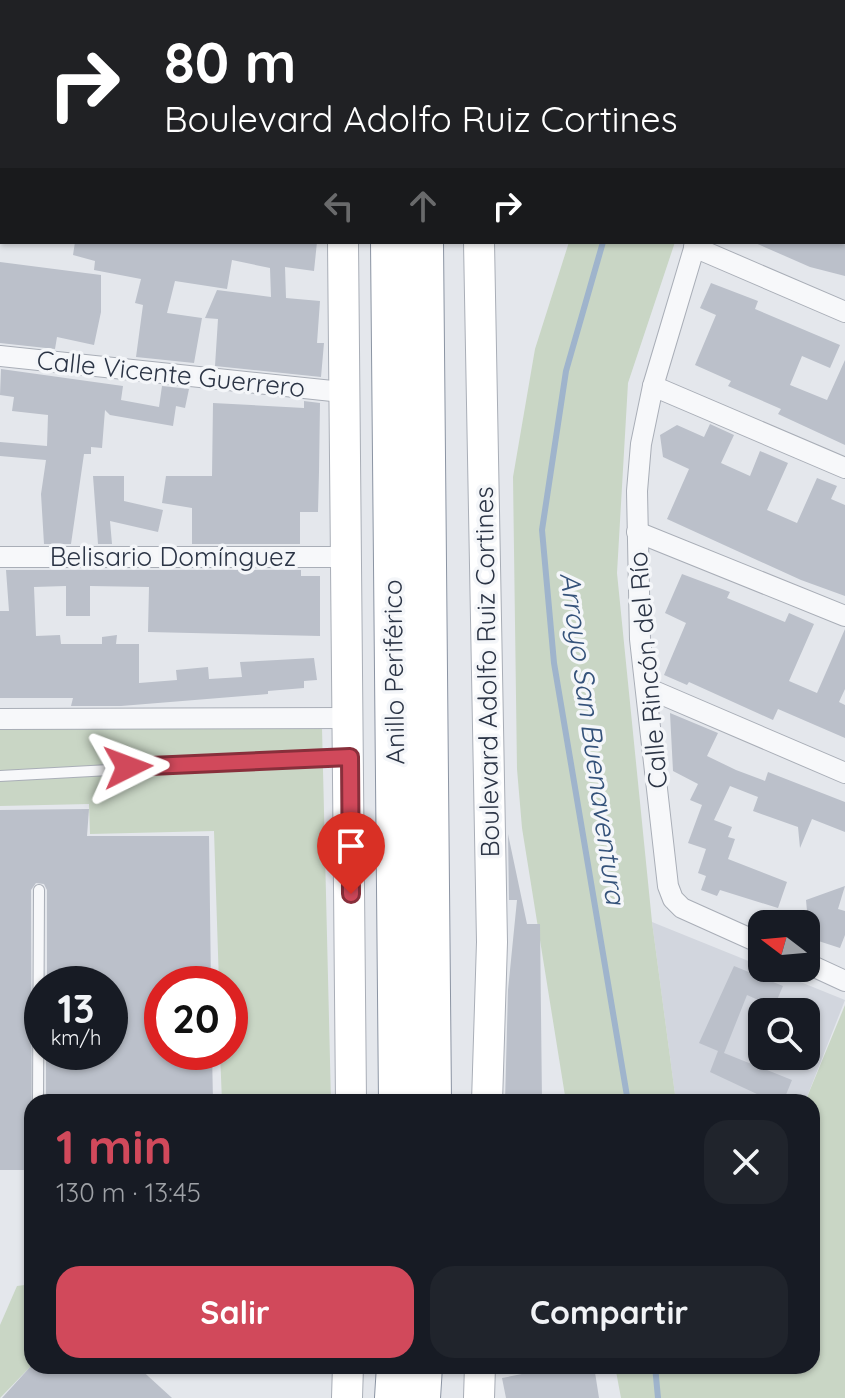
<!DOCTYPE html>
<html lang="es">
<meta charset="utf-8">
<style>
body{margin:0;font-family:Quicksand,sans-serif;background:#20242c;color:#f1f3f6;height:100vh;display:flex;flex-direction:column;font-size:30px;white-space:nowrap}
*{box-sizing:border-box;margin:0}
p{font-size:26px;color:#9ea1a6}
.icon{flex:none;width:44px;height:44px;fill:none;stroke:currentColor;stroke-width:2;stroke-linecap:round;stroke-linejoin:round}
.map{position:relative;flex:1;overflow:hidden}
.side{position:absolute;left:24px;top:1094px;width:796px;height:280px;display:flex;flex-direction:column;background:#171b24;border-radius:24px;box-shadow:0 2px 6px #0004}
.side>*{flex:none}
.guide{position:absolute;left:0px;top:0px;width:846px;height:244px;box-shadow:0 2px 6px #0004;background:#202124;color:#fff;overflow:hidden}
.needle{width:52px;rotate:286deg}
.tools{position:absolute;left:748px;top:910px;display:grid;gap:16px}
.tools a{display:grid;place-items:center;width:72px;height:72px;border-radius:16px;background:#171b24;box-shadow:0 2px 6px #0004;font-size:40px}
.speed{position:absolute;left:24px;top:966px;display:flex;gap:16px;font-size:40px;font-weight:700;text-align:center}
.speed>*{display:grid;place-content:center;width:104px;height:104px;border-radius:50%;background:#171b24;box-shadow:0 2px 6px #0004;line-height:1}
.speed small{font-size:20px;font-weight:400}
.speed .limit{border:12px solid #d22;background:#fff;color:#111}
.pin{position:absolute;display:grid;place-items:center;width:68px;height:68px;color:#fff;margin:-82px -34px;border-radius:50% 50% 50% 0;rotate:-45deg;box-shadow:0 0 8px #0007}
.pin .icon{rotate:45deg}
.me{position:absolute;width:88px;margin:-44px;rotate:87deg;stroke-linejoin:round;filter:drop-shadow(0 0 6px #0008)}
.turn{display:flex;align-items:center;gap:28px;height:168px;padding:0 32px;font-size:36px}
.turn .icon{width:104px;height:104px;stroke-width:2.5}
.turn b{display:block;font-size:56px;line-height:68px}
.lanes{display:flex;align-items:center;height:76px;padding:0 32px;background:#0003;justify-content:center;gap:40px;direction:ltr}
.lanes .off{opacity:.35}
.round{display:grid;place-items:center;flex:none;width:84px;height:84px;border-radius:24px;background:#20242c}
.head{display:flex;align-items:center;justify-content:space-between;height:136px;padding:0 32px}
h1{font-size:48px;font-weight:800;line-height:60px;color:#d1495b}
.action{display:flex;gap:16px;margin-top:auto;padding:16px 32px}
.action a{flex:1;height:92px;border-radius:24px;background:#d1495b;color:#fff;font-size:32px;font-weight:800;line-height:92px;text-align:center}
.action a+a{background:#20242c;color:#f1f3f6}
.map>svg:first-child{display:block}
.built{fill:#d2d6de;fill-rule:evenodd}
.green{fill:#c9d6c5}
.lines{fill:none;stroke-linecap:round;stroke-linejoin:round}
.stream{stroke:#9fb4cc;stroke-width:6}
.building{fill:#bbc0ca}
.lane-casing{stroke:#a9aeb7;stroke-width:12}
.street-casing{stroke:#a9aeb7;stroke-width:22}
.secondary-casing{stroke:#a9aeb7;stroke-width:32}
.highway-casing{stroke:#8b94a3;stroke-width:40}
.lane{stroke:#f7f8fa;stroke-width:10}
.street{stroke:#f7f8fa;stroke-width:20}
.secondary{stroke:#fff;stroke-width:30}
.highway{stroke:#fff;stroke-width:38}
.route-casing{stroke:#882f3b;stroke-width:20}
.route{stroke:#d1495b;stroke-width:14}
.labels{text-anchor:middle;stroke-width:7;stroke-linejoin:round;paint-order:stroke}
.street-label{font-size:26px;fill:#2b3445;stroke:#f4f6f9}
.water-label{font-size:28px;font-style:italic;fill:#34527a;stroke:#f4f6f9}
</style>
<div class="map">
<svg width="845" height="1398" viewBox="0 0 845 1398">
<rect width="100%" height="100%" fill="#e4e7ec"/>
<path class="built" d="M652 922 845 1000 805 1102H676ZM762 1012H806V1056H762Z"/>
<g class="green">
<polygon points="569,242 675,242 628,383 617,573 652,922 676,1102 566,1102 522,828 517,769 513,477 535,349"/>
<polygon points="0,728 322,728 331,1102 222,1102 220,1052 230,1052 230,984 219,984 214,831 90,834 89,804 0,806"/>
<polygon points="845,1005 845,1398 621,1398 615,1366 812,1366 812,1102 805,1102"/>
<polygon points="32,1284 32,1365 0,1398 0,1325 17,1286"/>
</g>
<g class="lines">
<g class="stream">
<polyline points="684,2 685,0"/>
<polyline points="603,242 566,371 542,530 554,663 628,1102"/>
<polyline points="655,1366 658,1398"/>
</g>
</g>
<g class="building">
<polygon points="75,242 317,242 314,271 285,267 286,298 320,301 317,343 324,343 321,377 215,366 218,319 205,318 217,290 271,297 270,268 232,260 227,289 175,281 167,313 202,318 194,363 136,357 143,305 135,303 141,279 94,270 95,261 73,255"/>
<polygon points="753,242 845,242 845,276 810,267"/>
<polygon points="0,262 101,275 101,312 94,345 57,337 55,349 0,343"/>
<polygon points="711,283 758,301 755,309 840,345 830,368 802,356 790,385 827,400 845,360 845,445 778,414 781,409 728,386 731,381 695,365 716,315 700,308"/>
<polygon points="1,369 123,386 121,400 159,407 162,386 189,389 185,408 176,406 173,426 110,415 105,410 102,448 91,447 91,454 84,454 71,544 44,544 41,494 46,460 0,456 0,442 47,446 48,415 12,411 14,397 0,395"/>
<polygon points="304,401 320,403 319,472 318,512 300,512 300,544 192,544 192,508 162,503 166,476 212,476 213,403 304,408"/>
<polygon points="710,424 734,435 721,463 750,476 760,451 788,463 767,510 797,523 817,478 837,486 831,499 845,505 845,596 801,580 667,519 689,469 663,457 660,435 677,425 704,437"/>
<polygon points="93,476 124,476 124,501 163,510 158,532 110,521 112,544 98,544"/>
<polygon points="6,570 301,570 301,576 320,576 320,636 148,632 149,587 90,586 90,616 66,616 66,586 34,587 36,636 60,635 61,644 102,644 102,637 117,635 116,644 139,644 139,683 177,680 176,670 208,667 209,679 242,677 240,662 314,658 317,680 304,681 304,688 268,691 268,694 121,706 71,706 73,698 0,698 0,611 9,611"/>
<polygon points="682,574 730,592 727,598 785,622 789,613 814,624 789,681 817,693 845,629 845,689 839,702 845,705 845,738 778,709 773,720 689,682 687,685 664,675 686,623 665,613"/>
<polygon points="670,713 718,733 707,756 736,770 765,781 768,772 845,802 845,832 812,819 800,848 798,827 753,811 758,797 730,786 714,820 732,827 728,837 735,839 728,859 787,882 778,908 720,890 717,896 701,890 706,876 698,873 706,849 688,843 702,805 690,800 698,784 673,771"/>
<polygon points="89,809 87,836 209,836 211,984 162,984 162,1052 212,1052 213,1102 46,1102 46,1052 110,1052 110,984 47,984 47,890 44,884 36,883 31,890 32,1170 0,1170 0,810"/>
<polygon points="508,834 527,924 540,924 542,1102 505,1102 508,990 517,900 509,900"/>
<polygon points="845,886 838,909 845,911 845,935 840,948 806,937 806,924 802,924 807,911 806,900"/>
<polygon points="734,966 783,986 774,1007 747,995 724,1053 792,1080 783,1102 759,1095 710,1072 718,1051 699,1043"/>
<polygon points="31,1366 137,1366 172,1398 2,1398"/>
<polygon points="525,1366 594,1366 599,1398 506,1398 502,1378 527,1373"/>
</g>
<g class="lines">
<defs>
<g id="lane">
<polyline points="0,776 345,757"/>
<polyline points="38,1102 39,890"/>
</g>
<g id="street">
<polyline points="818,0 823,2"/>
<polyline points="67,2 68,0"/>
<polyline points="774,2 775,0"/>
<polyline points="844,11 845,11"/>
<polyline points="0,64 2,64"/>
<polyline points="844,158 845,158"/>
<polyline points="0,174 2,169"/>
<polyline points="696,242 653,386 641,444 637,491 640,639 668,886 673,899 682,908 762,944"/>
<polyline points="694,247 845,312"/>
<polyline points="0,356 342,392"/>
<polyline points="653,386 845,468"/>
<polyline points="637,532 845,616"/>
<polyline points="0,557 345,557"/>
<polyline points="647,688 845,773"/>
<polyline points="0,719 349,718"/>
<polyline points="806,963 845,981"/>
</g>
<g id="secondary">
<polyline points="473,0 474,2"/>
<polyline points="342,2 342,0"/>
<polyline points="343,242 351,1102"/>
<polyline points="479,242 492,942 487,1102"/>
<polyline points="347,1398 348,1366"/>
<polyline points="479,1398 480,1366"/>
</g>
<g id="highway">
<polyline points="367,0 367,2"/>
<polyline points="446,2 446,0"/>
<polyline points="390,242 398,1102"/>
<polyline points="424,242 432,1102"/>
<polyline points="394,1398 396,1366"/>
<polyline points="421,1398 423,1366"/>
</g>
</defs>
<use href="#lane" class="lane-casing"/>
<use href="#street" class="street-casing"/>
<use href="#secondary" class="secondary-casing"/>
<use href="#highway" class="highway-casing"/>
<use href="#lane" class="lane"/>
<use href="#street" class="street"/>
<use href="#secondary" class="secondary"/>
<use href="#highway" class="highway"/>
</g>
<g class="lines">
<defs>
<polyline id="route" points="128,767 350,757 351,894"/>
</defs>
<use href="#route" class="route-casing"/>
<use href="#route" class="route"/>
</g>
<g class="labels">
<g class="street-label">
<text transform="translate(171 374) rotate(6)" y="9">Calle Vicente Guerrero</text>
<text x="173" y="566">Belisario Domínguez</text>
<text transform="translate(648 670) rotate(-95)" y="9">Calle Rincón del Río</text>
<text transform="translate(394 672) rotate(-91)" y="9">Anillo Periférico</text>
<text transform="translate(487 672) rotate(-91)" y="9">Boulevard Adolfo Ruiz Cortines</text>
</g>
<g class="water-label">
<text transform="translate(593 738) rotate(82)" y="10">Arroyo San Buenaventura</text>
</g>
</g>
</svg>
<div class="tools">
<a><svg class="needle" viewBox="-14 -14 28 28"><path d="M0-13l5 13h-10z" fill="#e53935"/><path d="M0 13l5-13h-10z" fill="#9ea1a6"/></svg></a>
<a><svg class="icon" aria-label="search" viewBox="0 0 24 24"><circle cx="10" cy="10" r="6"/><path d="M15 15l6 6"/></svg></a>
</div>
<div class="speed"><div>13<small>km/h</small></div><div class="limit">20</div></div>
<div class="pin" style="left:351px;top:894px;background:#d93025"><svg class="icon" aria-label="arrive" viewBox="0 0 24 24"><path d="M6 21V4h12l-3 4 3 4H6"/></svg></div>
<svg class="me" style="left:128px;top:767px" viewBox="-20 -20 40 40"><path d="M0-17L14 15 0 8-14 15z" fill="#d1495b" stroke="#fff" stroke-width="4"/></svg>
<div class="guide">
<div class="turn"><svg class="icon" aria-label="right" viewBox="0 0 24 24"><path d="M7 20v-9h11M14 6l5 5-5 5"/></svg><div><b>80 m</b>Boulevard Adolfo Ruiz Cortines</div></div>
<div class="lanes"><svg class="icon off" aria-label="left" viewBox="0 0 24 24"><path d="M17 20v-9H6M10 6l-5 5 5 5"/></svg><svg class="icon off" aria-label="ahead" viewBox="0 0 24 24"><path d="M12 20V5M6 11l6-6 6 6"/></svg><svg class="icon" aria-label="right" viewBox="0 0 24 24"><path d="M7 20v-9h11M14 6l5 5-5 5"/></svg></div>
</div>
<section class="side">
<div class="head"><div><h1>1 min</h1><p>130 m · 13:45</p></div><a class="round"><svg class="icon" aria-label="close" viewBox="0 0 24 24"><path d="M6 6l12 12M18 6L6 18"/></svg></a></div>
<div class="action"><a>Salir</a><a>Compartir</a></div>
</section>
</div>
